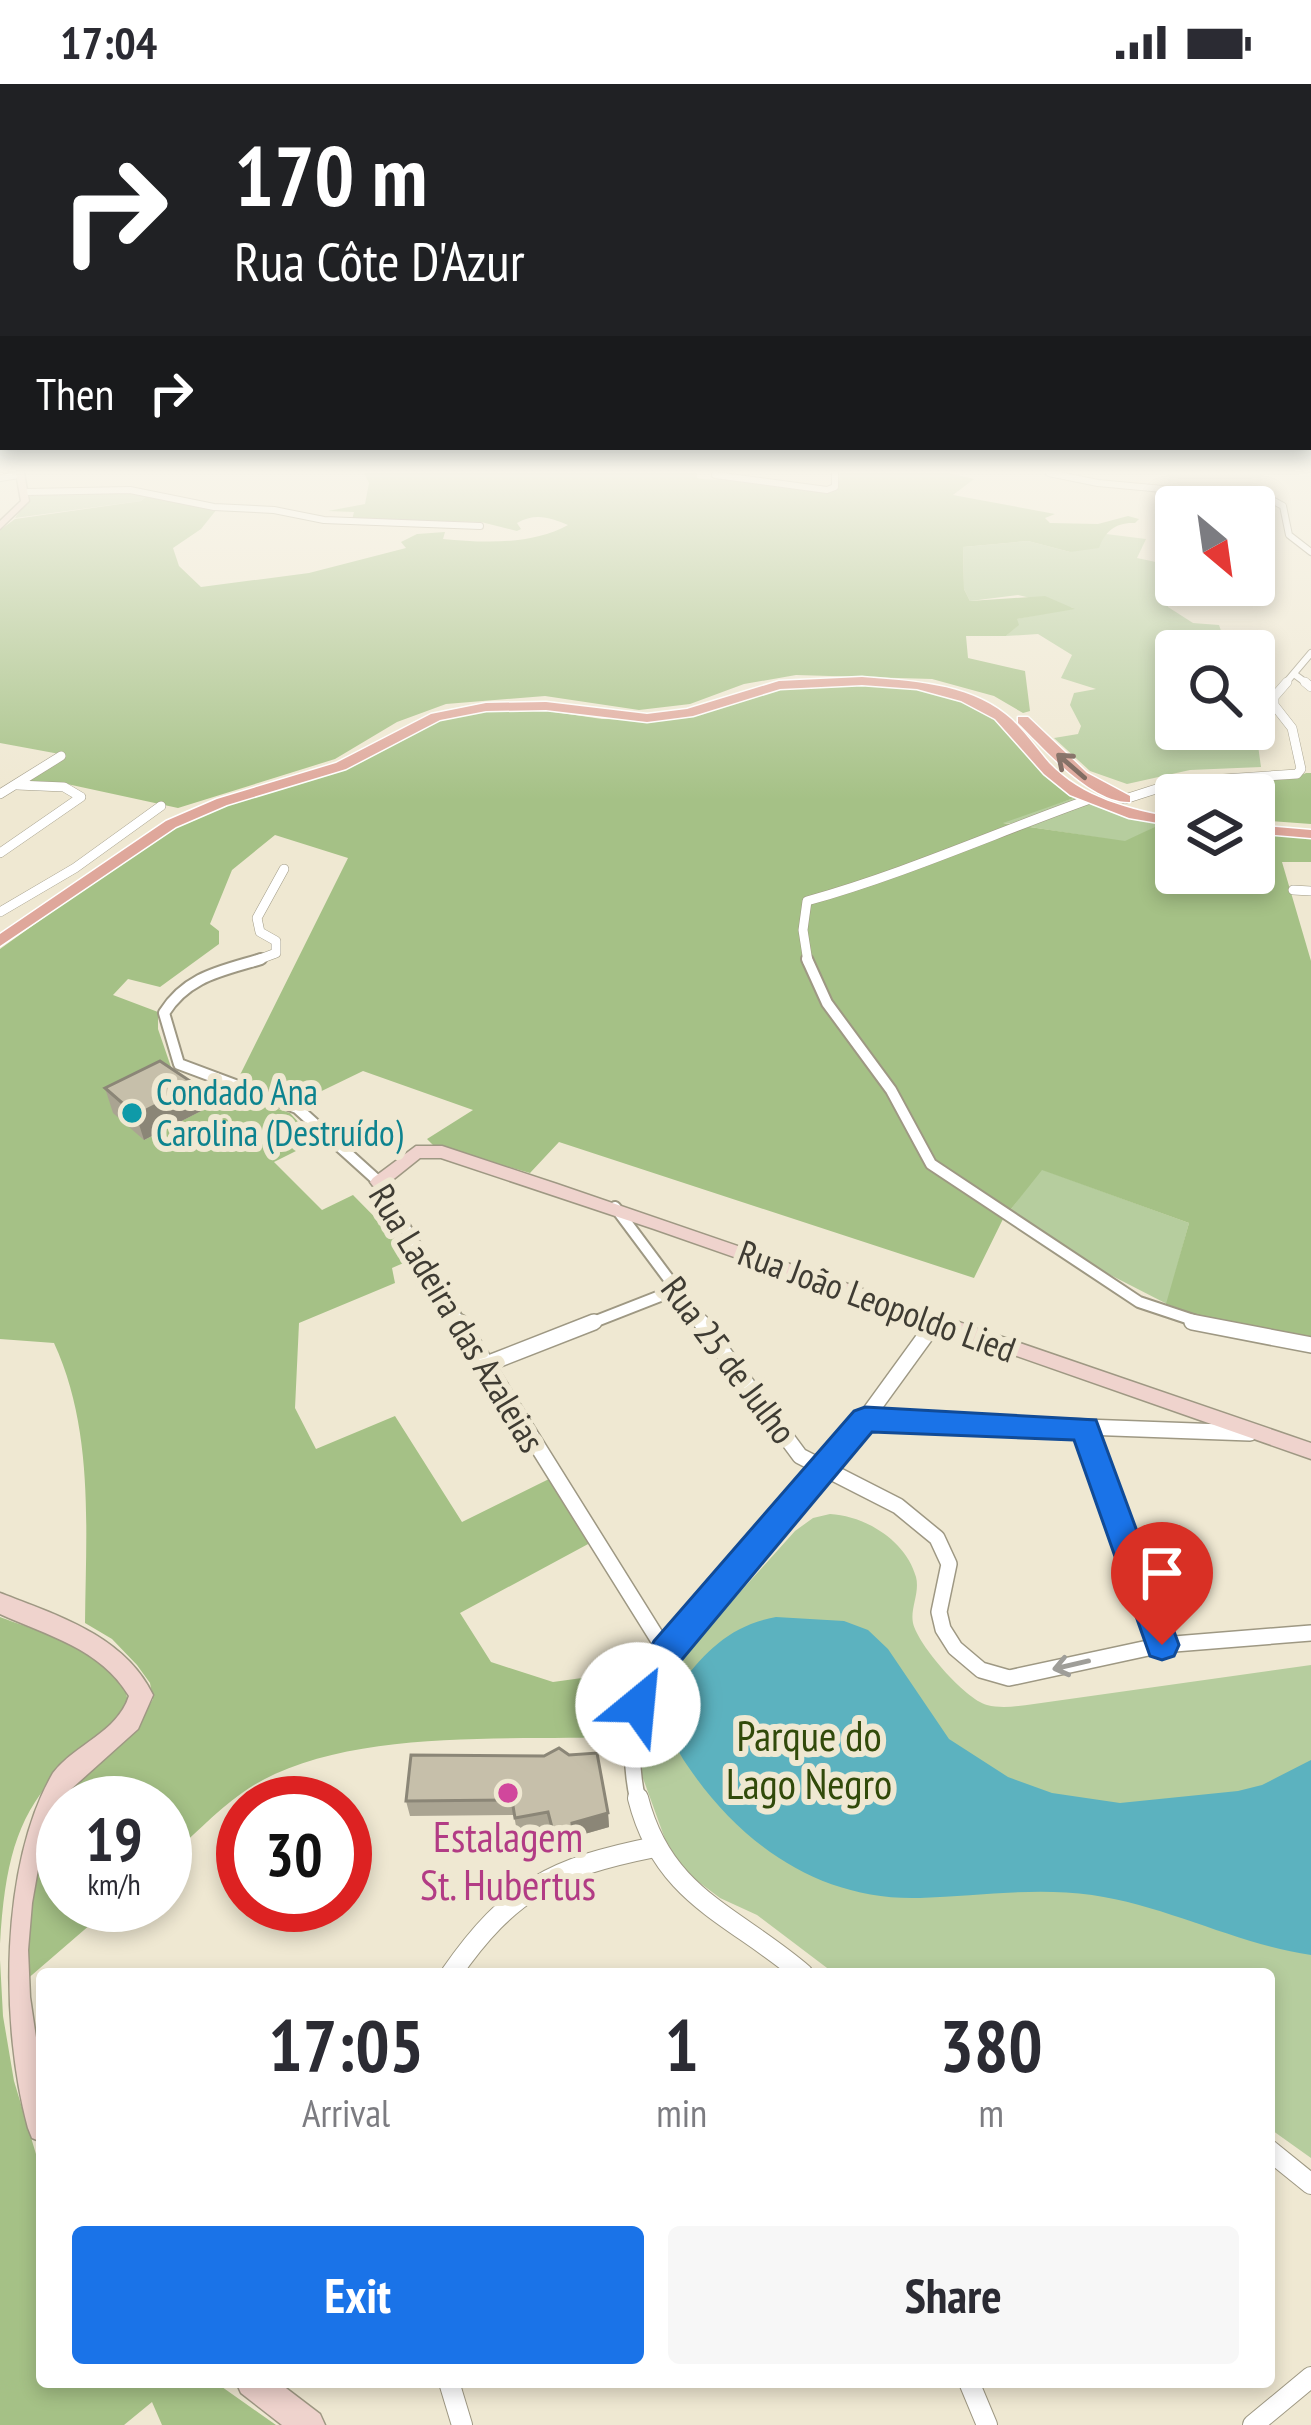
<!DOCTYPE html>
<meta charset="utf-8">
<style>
body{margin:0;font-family:"PT Sans Narrow",sans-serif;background:#f7f7f7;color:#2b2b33;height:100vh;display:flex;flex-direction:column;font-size:45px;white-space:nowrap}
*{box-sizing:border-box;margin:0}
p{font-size:39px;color:#7c7c81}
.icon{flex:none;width:66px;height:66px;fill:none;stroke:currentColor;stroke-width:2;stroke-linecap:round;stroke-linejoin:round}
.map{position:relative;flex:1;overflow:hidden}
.details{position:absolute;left:36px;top:1884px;width:1239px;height:420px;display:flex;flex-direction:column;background:#fff;border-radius:12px;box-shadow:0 6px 18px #0003}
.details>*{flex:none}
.hud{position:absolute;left:0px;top:0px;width:1311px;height:366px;box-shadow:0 6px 18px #0003;background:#202124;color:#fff;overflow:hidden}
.needle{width:78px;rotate:151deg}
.buttons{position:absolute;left:1155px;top:402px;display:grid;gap:24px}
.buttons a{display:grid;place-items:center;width:120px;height:120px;border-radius:12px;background:#fff;box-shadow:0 6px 18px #0003;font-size:60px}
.speed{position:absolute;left:36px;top:1692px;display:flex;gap:24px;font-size:60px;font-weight:700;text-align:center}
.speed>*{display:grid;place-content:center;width:156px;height:156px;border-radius:50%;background:#fff;box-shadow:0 6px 18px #0003;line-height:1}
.speed small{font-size:30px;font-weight:400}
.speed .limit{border:18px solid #d22;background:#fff;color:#111}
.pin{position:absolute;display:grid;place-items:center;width:102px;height:102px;color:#fff;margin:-123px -51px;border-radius:50% 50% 50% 0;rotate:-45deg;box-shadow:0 0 12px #0007}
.pin .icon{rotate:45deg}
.me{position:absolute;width:132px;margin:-66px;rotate:28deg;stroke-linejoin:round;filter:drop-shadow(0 0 9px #0008)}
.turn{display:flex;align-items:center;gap:42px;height:252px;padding:0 36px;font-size:54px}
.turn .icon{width:156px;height:156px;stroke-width:2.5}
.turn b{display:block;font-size:84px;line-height:102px}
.then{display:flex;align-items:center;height:114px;padding:0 36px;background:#0003;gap:24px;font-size:45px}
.eta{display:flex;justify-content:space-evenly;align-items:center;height:204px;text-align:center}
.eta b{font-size:72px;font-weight:600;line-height:84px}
.primary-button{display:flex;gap:24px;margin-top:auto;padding:24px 36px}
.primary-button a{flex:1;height:138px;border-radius:12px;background:#1a73e8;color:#fff;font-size:48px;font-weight:600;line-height:138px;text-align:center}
.primary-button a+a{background:#f7f7f7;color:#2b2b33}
.status{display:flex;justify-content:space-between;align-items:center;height:84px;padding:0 60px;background:#fff;direction:ltr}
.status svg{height:33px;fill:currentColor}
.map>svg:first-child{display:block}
.green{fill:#b6cd9e}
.forest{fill:#a5c186}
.water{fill:#5cb2bf}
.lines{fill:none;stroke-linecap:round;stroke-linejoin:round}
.street-far4-casing{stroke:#9e9883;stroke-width:8}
.street-far3-casing{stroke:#9e9883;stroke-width:10}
.street-far2-casing{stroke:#9e9883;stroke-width:14}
.street-far1-casing{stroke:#9e9883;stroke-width:18}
.street-casing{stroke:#9e9883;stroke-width:22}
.secondary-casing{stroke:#9e9883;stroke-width:3}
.primary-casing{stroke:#fff;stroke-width:3}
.street-far4{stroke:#fff;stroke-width:6}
.street-far3{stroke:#fff;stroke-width:9}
.street-far2{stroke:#fff;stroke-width:10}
.street-far1{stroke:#fff;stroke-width:15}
.street{stroke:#fff;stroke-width:20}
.secondary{fill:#efd3cd;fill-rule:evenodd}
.primary{fill:#dfa79b;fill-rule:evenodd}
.wall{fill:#aaa492}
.shaded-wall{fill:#8b8677}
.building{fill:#c6bfaa;stroke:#8b8677;stroke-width:3}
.oneway{stroke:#776157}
.oneway2{stroke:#9f9e99}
.route{fill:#1a73e8;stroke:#114b97;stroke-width:3}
.culture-dot{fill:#0f9aa8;stroke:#efe8d2;stroke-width:4.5}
.hotel-dot{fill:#d1479c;stroke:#efe8d2;stroke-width:4.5}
.labels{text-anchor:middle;stroke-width:12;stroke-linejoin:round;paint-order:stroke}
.culture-label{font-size:36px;fill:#0d838f;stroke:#efe8d2;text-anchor:start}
.street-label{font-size:36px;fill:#3f3c33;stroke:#efe8d2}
.near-park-label{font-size:42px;fill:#314a0a;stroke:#efe8d2}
.near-hotel-label{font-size:42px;fill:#b23c85;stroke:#efe8d2}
</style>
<div class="status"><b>17:04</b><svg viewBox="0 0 49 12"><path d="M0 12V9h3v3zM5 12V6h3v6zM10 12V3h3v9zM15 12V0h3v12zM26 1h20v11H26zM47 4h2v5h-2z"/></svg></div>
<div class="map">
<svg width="1311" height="2341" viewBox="0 0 1311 2341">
<rect width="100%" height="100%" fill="#efe8d2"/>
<g class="green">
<polygon points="133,407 148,411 141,417 15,434 32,409"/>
<polygon points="1106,450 1146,455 1137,474 1165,480 1158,483 1183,503 1167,518 1168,523 1193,539 1219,541 1228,567 1176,567 1176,645 1245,645 1257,654 1261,683 1190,686 1127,700 1090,687 1054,654 1078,650 1081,642 1070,621 1074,609 1096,605 1061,594 1072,571 1038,550 1006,552 1018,541 1016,535 1073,524 1018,511 970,517 964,505 963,463 1028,457 1070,468"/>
<polygon points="1074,714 1161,740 1126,758 999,738"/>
<polygon points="1041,1085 1189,1139 1167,1220 1085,1178 1011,1125"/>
<path d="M830 1430C866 1432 906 1457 916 1493 920 1509 910 1524 913 1539 918 1561 965 1615 987 1621 1002 1625 1019 1622 1034 1620L1311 1581V2074L1269 2044V1890H835L757 1831 720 1814 684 1787 665 1755 640 1686 641 1640 668 1588 795 1447 813 1434Z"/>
</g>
<g class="forest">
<path d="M364 389H697V394C711 397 723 395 737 395 771 396 804 410 838 405L840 389H949L974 395 953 411 1055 430 1045 434 1050 439 1098 440 1128 432 1139 435 1135 439C1116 438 1105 447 1099 464L1070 468 1028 457 963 463 964 505 970 517 1045 512 1075 525 1017 535 1019 541 1006 552H966L968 574 1025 587 1030 627 1023 629 994 612 932 595 796 591 744 600 690 620 639 626 545 612 446 620 397 638 335 675 178 724 67 700 28 697 65 671 0 659V446L15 435 141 417 148 411 217 425 201 445 173 464 179 482 201 503 309 489 406 464 401 458 417 450 445 448 443 455C484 459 532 461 568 441 552 434 535 428 517 439L521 445 517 447 481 438 352 436 354 428 328 427 365 420 369 399Z"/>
<path d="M875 600C916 604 971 607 1001 638 1026 665 1044 694 1074 714L1003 739 1125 757 1161 740 1176 741V789H1254V749L1311 753V778H1282L1311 877V1254L1198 1231 1166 1220 1189 1139 1042 1086 1003 1135 974 1194 559 1058 530 1089 434 1062 427 1055 473 1026 363 987 301 1017 237 997 348 774 275 751 232 786 210 840 219 847V860L160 903 128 895 113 911 158 928V945L171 983 144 1056 234 1010 290 1029 316 1057 274 1078 322 1126 353 1111 415 1174 392 1184 395 1199 299 1239 295 1324 316 1365 395 1332 462 1438 549 1395 590 1459 460 1529 491 1578 553 1598 640 1586 629 1609 623 1653C510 1657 335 1642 242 1709 215 1728 190 1755 165 1777V1719H63V1821H113L25 1897 26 1798 65 1709 133 1649 153 1615 150 1599 137 1581 112 1555 85 1539C86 1445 94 1346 54 1259L0 1255V865L159 751 221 721 298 699 442 635 485 626 534 625 602 635 662 636 786 603Z"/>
<polygon points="1306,689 1311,689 1311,740 1254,736 1254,711 1245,711 1239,697 1292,695"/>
<path d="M0 1533C36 1547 148 1578 124 1631 29 1703 7 1742 0 1860Z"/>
<polygon points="0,1876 3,1932 14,1997 42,2090 42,2298 215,2298 276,2341 162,2341 152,2318 124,2341 0,2341"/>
</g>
<path class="water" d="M776 1533 844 1537 868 1546 888 1565 949 1655 1008 1693 1052 1709 1120 1719 1238 1707 1262 1701 1311 1676V1871C1236 1860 1168 1822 1092 1811 1034 1803 979 1812 920 1814 820 1817 741 1761 687 1681 669 1654 659 1626 682 1598 708 1565 732 1541 776 1533Z"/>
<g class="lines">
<defs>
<g id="street-far4">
<polyline points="1049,389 1098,399 1270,415 1283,422 1289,451 1311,468"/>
<polyline points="715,391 827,406 835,403 835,389"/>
<polyline points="0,394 19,391"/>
<polyline points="26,408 130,406 214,423 274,426 324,436 480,442"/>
<polyline points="1294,590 1309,601"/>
<polyline points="1284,601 1311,569"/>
</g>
<g id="street-far3">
<polyline points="1305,598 1311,603"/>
<polyline points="0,710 61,672"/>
<polyline points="1125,715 1178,698 1297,690 1301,685 1292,644 1274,621 1274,613 1287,598"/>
<polyline points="0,769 81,713 64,703 17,701"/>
<polyline points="1293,806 1311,807"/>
<polyline points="0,828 75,784 161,722"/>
<polyline points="252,878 276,869 276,857 260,848 257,834 284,785"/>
<path d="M808 878 803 846 807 817C904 790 995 749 1090 715"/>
</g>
<g id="street-far2">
<path d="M261 875C222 887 187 892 164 929L179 980 297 1024 379 1098 461 1241"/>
<polyline points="807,875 827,919 891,1006 931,1080 1139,1218 1208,1241"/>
<polyline points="615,1123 703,1241"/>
<polyline points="586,1241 678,1205"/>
</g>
<g id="street-far1">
<polyline points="460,1238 666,1568"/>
<polyline points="701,1238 800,1372 898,1422 937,1454 949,1480 939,1528 943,1545 955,1564 981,1586 1009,1594 1162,1561 1311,1549"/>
<polyline points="1192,1238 1311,1261"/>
<polyline points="484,1281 594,1238"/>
<polyline points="865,1335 1250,1349"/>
<polyline points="1085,1344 1162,1561"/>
<path d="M638 1717C629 1676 629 1630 650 1592L865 1335 934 1240"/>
</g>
<g id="street">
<path d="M638 1714C663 1813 733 1830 803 1890"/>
<path d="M451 1890C510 1805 555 1783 655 1763"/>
<polyline points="1269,2066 1311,2100"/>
<polyline points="449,2298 462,2341"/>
<polyline points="969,2298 987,2341"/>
<polyline points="1253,2341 1311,2293"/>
</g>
<g id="secondary">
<polygon points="16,389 24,389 29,417 0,445 0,437 21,417"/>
<polygon points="416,1062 442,1062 557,1100 1311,1359 1311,1375 654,1145 441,1074 420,1074 385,1102 373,1102 370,1098 373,1094"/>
<path d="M0 1509C57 1531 125 1552 153 1611L138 1645 70 1706 52 1739 40 1774 32 1819 28 1866 30 1913 42 1994V2058L32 2054 28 2044C0 1941 0 1780 53 1689 75 1660 117 1649 129 1612 100 1564 48 1552 0 1530Z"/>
<polygon points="236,2298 278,2298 320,2330 325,2341 282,2341 241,2309"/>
</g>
<g id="primary">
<path d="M862 593C909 597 967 599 1005 630 1022 643 1035 663 1049 679 1082 714 1130 726 1176 734V742L1129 734 1070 711 1044 690 995 635 961 617 917 605 862 601 780 605 693 632 647 638 546 626 486 627 440 636 346 685 227 721 176 743 0 862V850L166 737 217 715 336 679 431 630 486 619 546 618 647 630 687 625 779 597Z"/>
<path d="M1018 633H1028L1087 689 1130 712V718C1091 719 1045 665 1018 639Z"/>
<polygon points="1254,741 1311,746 1311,754 1254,749"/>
</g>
</defs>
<use href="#street-far4" class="street-far4-casing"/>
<use href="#street-far3" class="street-far3-casing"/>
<use href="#street-far2" class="street-far2-casing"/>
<use href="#street-far1" class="street-far1-casing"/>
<use href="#street" class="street-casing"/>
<use href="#secondary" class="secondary-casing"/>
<use href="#primary" class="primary-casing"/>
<use href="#street-far4" class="street-far4"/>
<use href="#street-far3" class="street-far3"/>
<use href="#street-far2" class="street-far2"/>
<use href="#street-far1" class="street-far1"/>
<use href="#street" class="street"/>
<use href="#secondary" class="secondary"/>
<use href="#primary" class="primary"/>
</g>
<g class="wall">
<polygon points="196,1001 203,1026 144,1056 113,1029 105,1004"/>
<polygon points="411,1671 608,1729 609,1743 574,1753 575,1765 557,1769 549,1742 517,1748 514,1731 410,1732 406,1717"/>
</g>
<g class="shaded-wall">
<polygon points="196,1001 203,1026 144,1056 136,1031"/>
<polygon points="608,1729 609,1743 574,1753 575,1765 557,1769 555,1755 572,1739"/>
</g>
<g class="building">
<polygon points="160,977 196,1001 136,1031 105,1004"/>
<polygon points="559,1664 569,1671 597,1669 608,1729 572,1739 573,1751 555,1755 548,1728 515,1734 512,1716 406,1717 411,1671 544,1672"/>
</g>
<defs><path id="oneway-shaft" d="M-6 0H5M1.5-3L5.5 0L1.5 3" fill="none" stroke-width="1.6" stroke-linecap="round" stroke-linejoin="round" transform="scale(3)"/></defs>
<use class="oneway" href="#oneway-shaft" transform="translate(1071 682) rotate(-139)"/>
<use class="oneway2" href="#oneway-shaft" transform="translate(1071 1581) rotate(167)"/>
<linearGradient id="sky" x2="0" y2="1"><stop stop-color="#70b3d8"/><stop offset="0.54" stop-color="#f8f5eb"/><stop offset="1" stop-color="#f8f5eb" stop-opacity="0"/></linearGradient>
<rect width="1311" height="716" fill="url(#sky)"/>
<polygon class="route" points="865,1323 1096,1336 1179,1561 1174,1572 1162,1576 1150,1572 1074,1356 872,1348 679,1579 651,1633 638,1638 625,1633 620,1621 654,1557 854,1327"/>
<circle class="culture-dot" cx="132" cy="1029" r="12"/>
<circle class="hotel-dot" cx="508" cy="1709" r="12"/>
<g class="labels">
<g class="culture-label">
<text x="156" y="1021">Condado Ana<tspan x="156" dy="41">Carolina (Destruído)</tspan></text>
</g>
<g class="street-label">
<text transform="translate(877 1217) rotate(20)" y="13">Rua João Leopoldo Lied</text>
<text transform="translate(457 1234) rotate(59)" y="13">Rua Ladeira das Azaleias</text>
<text transform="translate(729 1276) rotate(53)" y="13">Rua 25 de Julho</text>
</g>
<g class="near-park-label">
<text x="809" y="1667">Parque do<tspan x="809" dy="48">Lago Negro</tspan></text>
</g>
<g class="near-hotel-label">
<text x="508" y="1768">Estalagem<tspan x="508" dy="48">St. Hubertus</tspan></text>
</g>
</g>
</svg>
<div class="buttons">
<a><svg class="needle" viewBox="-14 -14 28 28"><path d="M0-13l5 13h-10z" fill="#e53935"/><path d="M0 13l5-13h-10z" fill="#7c7c81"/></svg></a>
<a><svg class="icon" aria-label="search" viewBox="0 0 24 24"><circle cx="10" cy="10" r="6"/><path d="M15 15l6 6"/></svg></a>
<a><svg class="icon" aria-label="layers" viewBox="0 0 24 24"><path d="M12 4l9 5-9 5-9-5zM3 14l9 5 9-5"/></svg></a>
</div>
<div class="speed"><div>19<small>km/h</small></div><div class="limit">30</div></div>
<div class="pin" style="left:1162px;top:1561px;background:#d93025"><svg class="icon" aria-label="arrive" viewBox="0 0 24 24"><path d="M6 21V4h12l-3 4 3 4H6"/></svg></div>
<svg class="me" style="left:638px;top:1621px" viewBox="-20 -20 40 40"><circle r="19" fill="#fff"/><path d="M0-13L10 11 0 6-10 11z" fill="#1a73e8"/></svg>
<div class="hud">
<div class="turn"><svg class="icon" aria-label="right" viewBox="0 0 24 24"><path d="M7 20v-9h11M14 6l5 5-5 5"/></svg><div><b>170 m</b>Rua Côte D'Azur</div></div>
<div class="then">Then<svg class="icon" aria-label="right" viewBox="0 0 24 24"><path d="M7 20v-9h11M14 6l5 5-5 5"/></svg></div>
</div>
<section class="details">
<div class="eta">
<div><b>17:05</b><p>Arrival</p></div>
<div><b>1</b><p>min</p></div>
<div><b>380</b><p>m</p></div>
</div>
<div class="primary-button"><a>Exit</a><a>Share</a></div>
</section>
</div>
